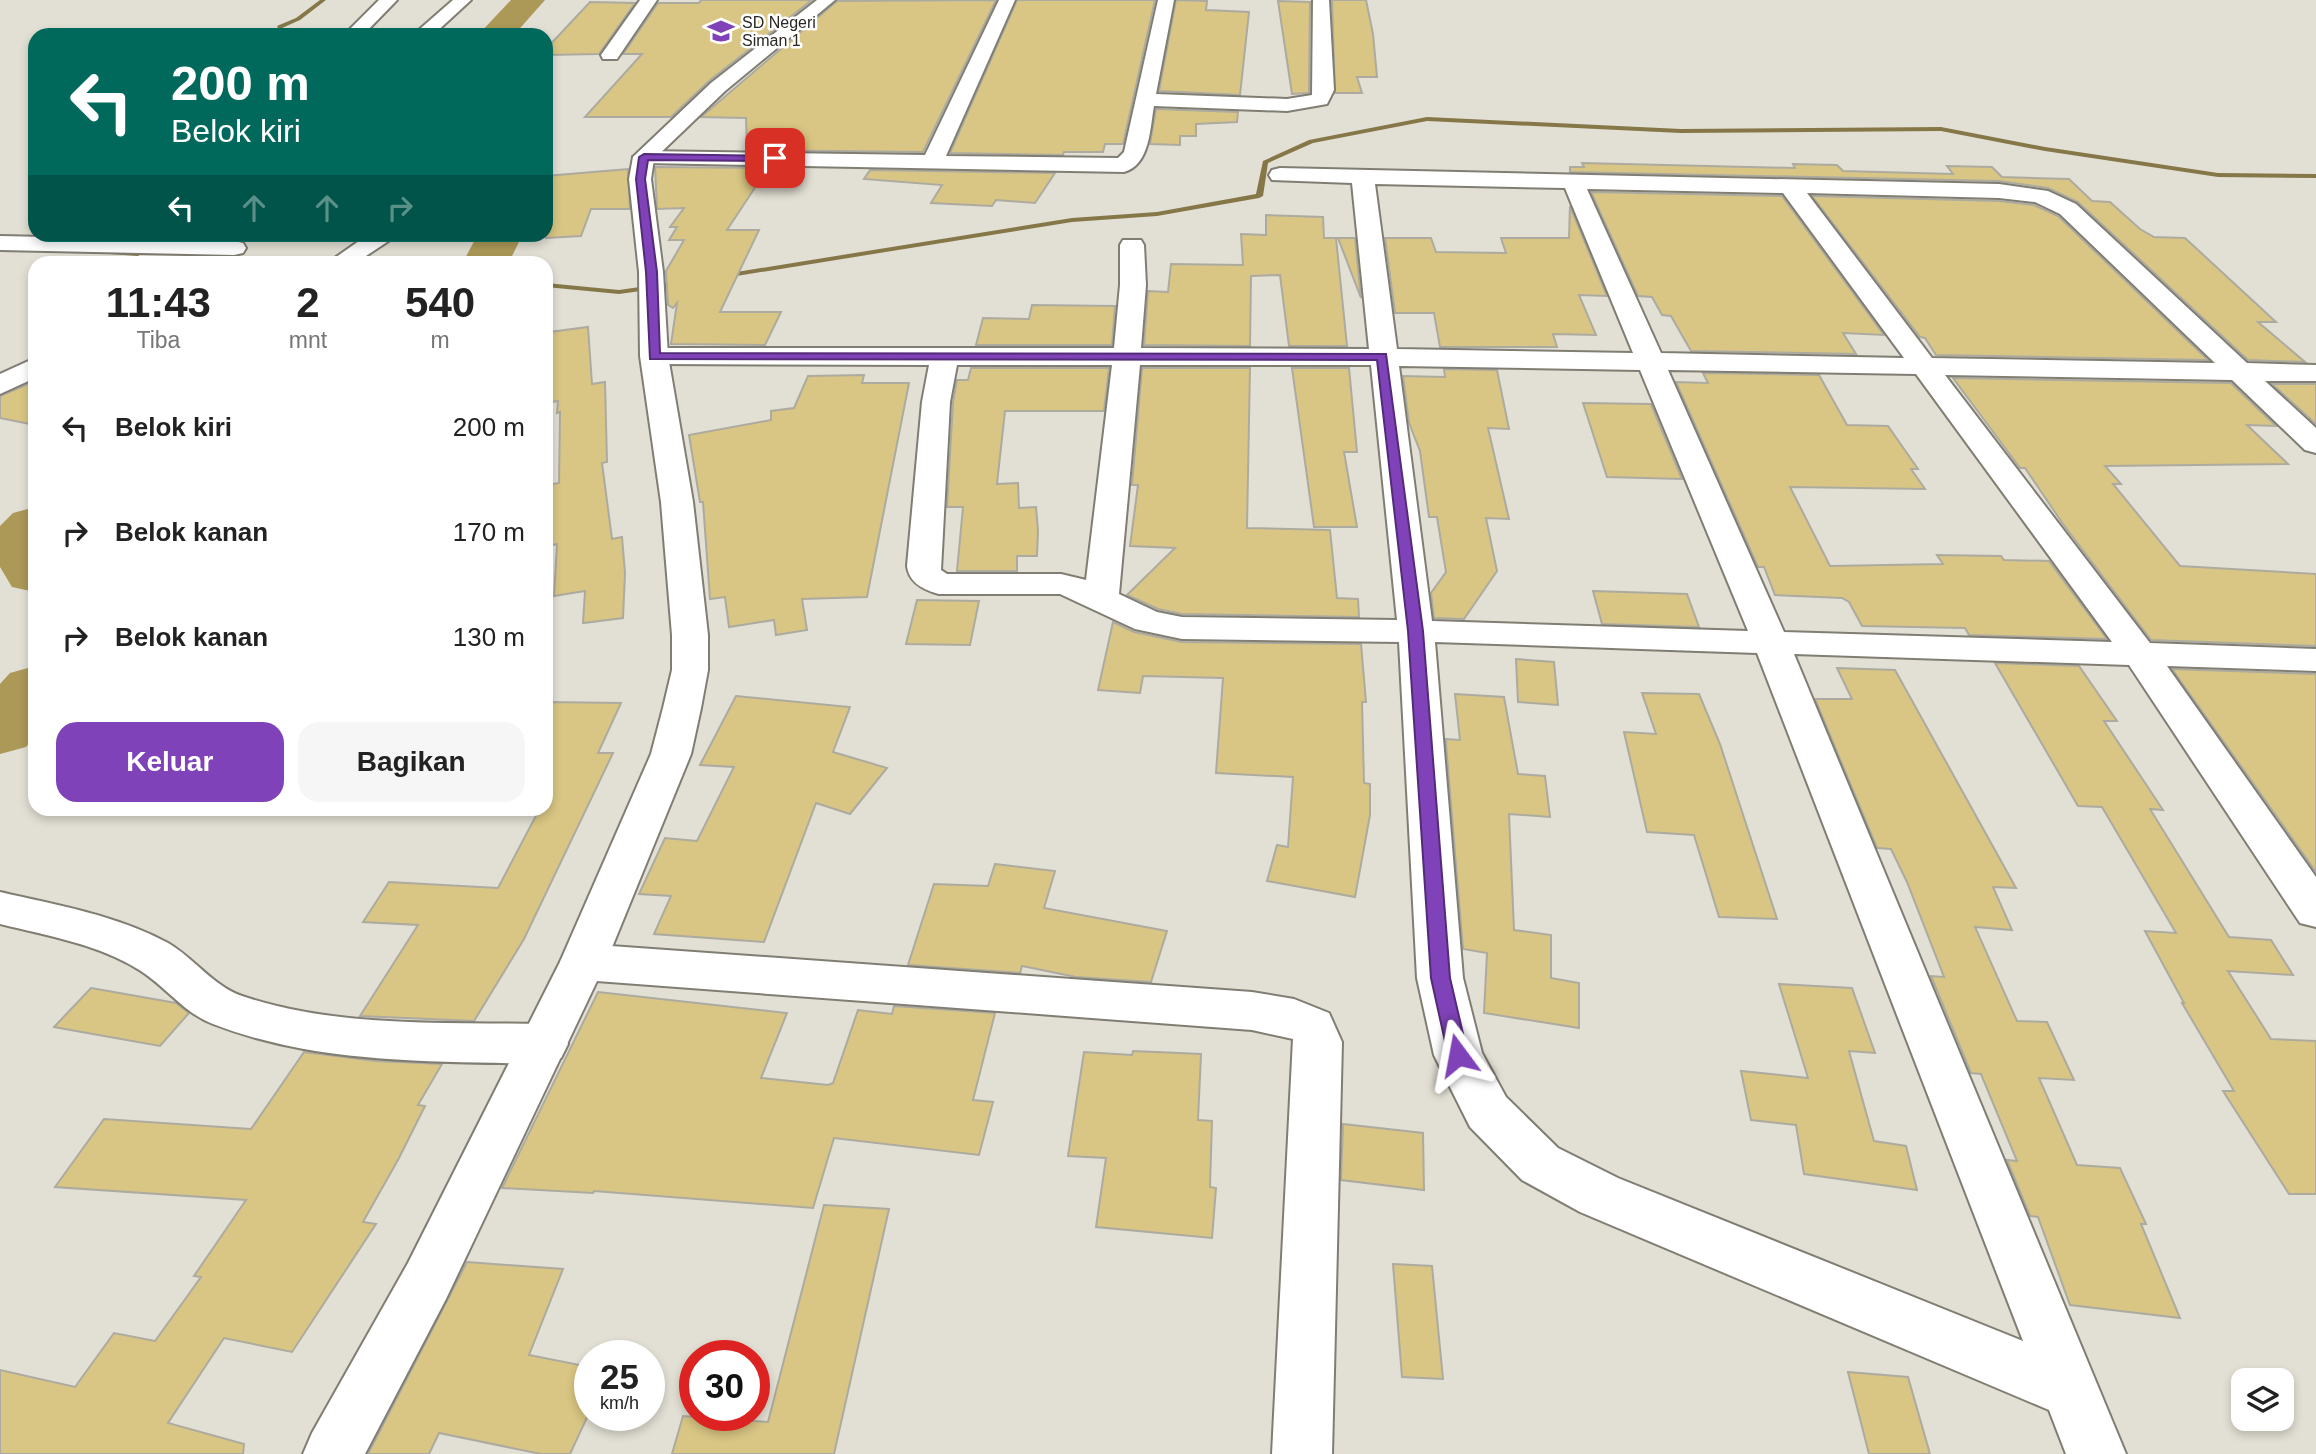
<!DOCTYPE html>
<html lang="id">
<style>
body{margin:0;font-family:Arial,sans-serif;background:#f6f6f6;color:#222;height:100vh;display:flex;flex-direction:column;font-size:26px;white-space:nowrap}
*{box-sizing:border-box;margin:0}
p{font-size:23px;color:#767676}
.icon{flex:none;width:38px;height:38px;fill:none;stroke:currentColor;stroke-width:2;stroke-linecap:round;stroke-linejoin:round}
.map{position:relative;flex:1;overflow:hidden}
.details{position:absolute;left:28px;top:256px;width:525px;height:560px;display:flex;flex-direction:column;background:#fff;border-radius:21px;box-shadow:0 4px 10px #0003}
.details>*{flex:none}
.banner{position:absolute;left:28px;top:28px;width:525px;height:214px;border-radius:21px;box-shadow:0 4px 10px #0003;background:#00695c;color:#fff;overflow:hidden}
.controls{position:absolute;left:2231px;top:1368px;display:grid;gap:14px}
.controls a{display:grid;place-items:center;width:63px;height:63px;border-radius:14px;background:#fff;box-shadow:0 4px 10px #0003;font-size:35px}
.speed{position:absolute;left:574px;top:1340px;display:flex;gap:14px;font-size:35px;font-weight:700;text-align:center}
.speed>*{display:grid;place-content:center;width:91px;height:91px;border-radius:50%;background:#fff;box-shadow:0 4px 10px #0003;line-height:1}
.speed small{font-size:18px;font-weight:400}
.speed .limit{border:10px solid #d22;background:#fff;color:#111}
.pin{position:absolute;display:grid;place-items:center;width:60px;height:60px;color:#fff;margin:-30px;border-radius:14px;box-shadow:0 4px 10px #0006}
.me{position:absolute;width:77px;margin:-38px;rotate:347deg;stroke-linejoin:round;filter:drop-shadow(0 0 5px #0008)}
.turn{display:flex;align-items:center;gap:24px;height:147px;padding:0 28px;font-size:32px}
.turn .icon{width:91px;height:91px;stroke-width:2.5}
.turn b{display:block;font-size:49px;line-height:60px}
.lanes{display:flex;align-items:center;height:66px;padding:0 28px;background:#0003;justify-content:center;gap:35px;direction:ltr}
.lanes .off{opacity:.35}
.eta{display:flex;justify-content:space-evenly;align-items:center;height:119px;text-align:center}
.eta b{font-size:42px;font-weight:800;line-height:49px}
.button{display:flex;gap:14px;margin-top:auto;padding:14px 28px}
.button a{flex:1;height:80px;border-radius:21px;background:#7f42b8;color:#fff;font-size:28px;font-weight:800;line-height:80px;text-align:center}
.button a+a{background:#f6f6f6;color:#222}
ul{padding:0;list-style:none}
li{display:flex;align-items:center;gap:21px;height:105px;padding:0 28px}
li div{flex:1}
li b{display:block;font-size:26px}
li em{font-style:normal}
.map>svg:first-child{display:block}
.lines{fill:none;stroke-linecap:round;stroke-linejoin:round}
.stream{fill:#857748;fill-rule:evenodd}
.river{fill:#ac9958;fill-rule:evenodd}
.building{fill:#d9c684;stroke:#adaaa0;stroke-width:2}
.street-casing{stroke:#807d73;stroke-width:4}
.secondary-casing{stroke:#807d73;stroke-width:4}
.street{fill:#fff;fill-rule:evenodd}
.secondary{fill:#fff;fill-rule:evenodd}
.route{fill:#7f42b8;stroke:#532b78;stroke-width:2}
.labels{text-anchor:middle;stroke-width:5;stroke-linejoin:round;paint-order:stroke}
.far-poi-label{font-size:16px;fill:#292824;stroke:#fff;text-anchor:start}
</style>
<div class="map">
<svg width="2316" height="1454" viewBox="0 0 2316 1454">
<rect width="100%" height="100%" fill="#e2dfd4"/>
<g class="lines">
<g class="stream">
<polygon points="320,0 326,0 300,20 282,28 287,33 279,35 281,33 277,26 296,18"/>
<polygon points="1427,117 1681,129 1941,127 2045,147 2218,173 2316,174 2316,178 2218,177 2045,151 1941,131 1681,133 1427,121 1313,143 1268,163 1263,196 1259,198 1157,216 1072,222 724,278 720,276 724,274 1072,218 1157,212 1256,194 1263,161 1309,140"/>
<polygon points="163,234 172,234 138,256 97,253 93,251 97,249 134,252"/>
<polygon points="681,281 684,281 684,285 619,294 546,287 546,283 619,290"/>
</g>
<g class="river">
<polygon points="511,0 545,0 514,35 478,35"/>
<polygon points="478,234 523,234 509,262 463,262"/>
<polygon points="35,507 35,592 12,587 0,567 0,526 13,513"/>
<polygon points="35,666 35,736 26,747 0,754 0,684 10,673"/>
</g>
</g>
<g class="building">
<polygon points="701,0 812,0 709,81 671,117 585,117 642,54 623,54 658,3 699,3"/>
<polygon points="996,0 923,152 747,150 746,118 701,117 837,1"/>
<polygon points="1017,0 1155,0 1123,144 1105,144 1103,152 1064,152 1063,155 950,153"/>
<polygon points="1176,0 1207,1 1206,10 1249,12 1240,95 1159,91"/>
<polygon points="1332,0 1366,0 1373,34 1377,77 1357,77 1362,93 1335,93"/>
<polygon points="1278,1 1310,2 1309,93 1292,94"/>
<polygon points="590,2 635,3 599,54 546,55 546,49"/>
<polygon points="1156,109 1238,112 1237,122 1196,124 1196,136 1180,136 1180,145 1150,144"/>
<polygon points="1582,163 1795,168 1793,164 1837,165 1843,171 1953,174 1947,166 1992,167 2002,177 2069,179 2092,201 2110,202 2140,229 2154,237 2185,238 2276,322 2258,322 2305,362 2248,360 2078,202 2048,188 1999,181 1570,172 1570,167 1584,167"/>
<polygon points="655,167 768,168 727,230 759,230 720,312 781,312 765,345 671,344 677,303 673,308 668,305 666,271 684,240 669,240 677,227 670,227 684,208 657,209"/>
<polygon points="628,169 630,209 591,209 581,236 546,238 546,176"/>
<polygon points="870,170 1055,173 1035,203 996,200 992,206 931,203 942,185 864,179"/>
<polygon points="1591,192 1782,196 1884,335 1843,333 1856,354 1691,351 1671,316 1662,315 1652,297 1638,296"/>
<polygon points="1812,196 1999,201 2034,205 2058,216 2208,360 1936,355 1925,338 1920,337"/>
<polygon points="1570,206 1607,296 1579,295 1596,335 1553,334 1557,347 1440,347 1434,313 1395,313 1385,238 1431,238 1436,252 1506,253 1501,238 1569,238"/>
<polygon points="1266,215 1323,217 1324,238 1336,238 1347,346 1289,346 1280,275 1251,276 1250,346 1144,345 1148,291 1168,292 1171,264 1243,265 1241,234 1266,235"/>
<polygon points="1338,238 1355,238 1361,298"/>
<polygon points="1032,305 1115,306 1112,345 976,345 983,318 1029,319"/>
<polygon points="588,327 592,384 605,382 607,462 602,463 612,539 622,537 625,573 623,618 583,623 585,591 554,596 557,544 546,547 546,485 559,483 560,412 557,413 558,401 546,403 546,345 550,344 550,332"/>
<polygon points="971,368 1109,368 1104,411 1005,411 997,484 1018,483 1019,508 1036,507 1038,530 1037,556 1017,556 1017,571 957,571 963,507 947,507 953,402 957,380 968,380"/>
<polygon points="1142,368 1250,368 1247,528 1330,530 1337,598 1358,599 1359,617 1182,614 1158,609 1127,595 1175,548 1130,546 1138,485 1132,485"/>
<polygon points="1292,368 1349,368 1357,452 1344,452 1357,527 1314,527"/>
<polygon points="1444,369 1497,370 1509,429 1488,428 1509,519 1486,518 1497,571 1464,619 1434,618 1431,593 1446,572 1437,517 1429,517 1420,451 1409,423 1403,376 1445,377"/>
<polygon points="1703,373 1819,375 1847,425 1888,426 1918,469 1911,469 1925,489 1790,487 1830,566 1943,564 1937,555 2001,556 2004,560 2049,561 2107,639 1969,635 1965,628 1862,626 1849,602 1842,598 1775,595 1764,567 1758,567 1676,382 1708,383"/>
<polygon points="864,375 862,383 909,383 867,597 802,599 807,630 776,635 774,620 729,627 725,597 710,599 703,502 700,502 689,435 771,420 771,411 794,408 808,376"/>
<polygon points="1953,378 2231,383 2276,426 2247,425 2288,464 2105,466 2121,484 2113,484 2180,566 2316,574 2316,646 2151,640 2063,524 2025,468 2020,468"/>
<polygon points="35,381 35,425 0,418 0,396"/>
<polygon points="2272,384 2316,384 2316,424"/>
<polygon points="1583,403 1651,404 1682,479 1607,477"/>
<polygon points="1593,591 1687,594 1699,627 1602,624"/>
<polygon points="917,600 979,601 970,645 906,644"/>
<polygon points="1113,622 1134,632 1182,642 1361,644 1366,702 1362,702 1364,783 1370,784 1370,815 1355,897 1267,881 1277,845 1288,847 1293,777 1216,773 1223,678 1143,676 1140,693 1098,690"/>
<polygon points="1516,659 1554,662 1558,705 1518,702"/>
<polygon points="1995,663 2079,666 2117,721 2104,721 2163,810 2150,809 2229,937 2271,940 2293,975 2228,971 2271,1039 2316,1041 2316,1194 2289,1194 2223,1091 2234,1091 2182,1003 2184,1003 2145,931 2176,933 2102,807 2078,806"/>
<polygon points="1837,668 1895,670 2016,888 1993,887 2012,930 1975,927 2017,1021 2047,1022 2074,1080 2039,1078 2077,1165 2120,1168 2146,1224 2141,1224 2180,1318 2070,1305 2038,1217 2030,1216 2007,1160 2017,1161 1981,1074 1971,1073 1931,976 1944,977 1907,882 1891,849 1877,848 1815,699 1852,699"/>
<polygon points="2172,669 2316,674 2316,872"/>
<polygon points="1642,693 1699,694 1720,744 1777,919 1719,917 1694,835 1647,832 1624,732 1656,734"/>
<polygon points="1455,694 1504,697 1518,774 1545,776 1550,817 1509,814 1514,930 1551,935 1551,978 1579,983 1579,1028 1484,1013 1487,953 1463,949 1446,744 1446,739 1460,740"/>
<polygon points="736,696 850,707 833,752 887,768 850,814 816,803 764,942 654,934 671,896 639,894 665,838 697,841 734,767 700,765"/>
<polygon points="546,702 621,703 598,753 613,753 524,939 474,1021 360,1016 418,925 363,922 389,882 498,888 540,808 546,808"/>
<polygon points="995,864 1055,871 1044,908 1167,931 1151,982 1076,977 1022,966 1020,973 908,965 934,884 988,886"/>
<polygon points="1779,984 1852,988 1875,1053 1849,1051 1874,1141 1906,1146 1917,1190 1804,1174 1796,1125 1751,1120 1741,1071 1808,1078"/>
<polygon points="91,988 176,1003 189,1013 160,1046 54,1027"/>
<polygon points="598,992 787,1013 761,1078 828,1085 833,1083 858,1010 892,1014 894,1006 995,1013 973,1100 993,1102 979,1155 834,1138 813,1208 594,1191 593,1193 502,1188"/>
<polygon points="1133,1051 1201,1054 1198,1120 1212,1121 1210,1187 1216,1188 1212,1238 1096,1227 1106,1158 1068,1156 1084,1052 1132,1055"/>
<polygon points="304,1052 376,1061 442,1064 418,1105 425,1106 399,1158 363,1222 376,1224 292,1352 224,1338 168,1423 244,1444 243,1454 0,1454 0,1370 75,1387 114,1333 155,1341 201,1277 194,1276 246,1200 55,1187 104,1119 251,1129"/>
<polygon points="1343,1124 1423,1133 1424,1190 1341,1180"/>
<polygon points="824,1205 889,1209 834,1454 672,1454 683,1416 768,1422"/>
<polygon points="467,1262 563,1269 529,1355 590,1367 590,1411 570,1454 541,1454 439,1433 429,1454 368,1454"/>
<polygon points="1393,1264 1432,1266 1443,1379 1402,1377"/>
<polygon points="1848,1372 1908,1377 1930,1454 1869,1454"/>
</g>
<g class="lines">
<defs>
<g id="street">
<polygon points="379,0 397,0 363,35 344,35"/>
<polygon points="453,0 471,0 433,35 413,35"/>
<polygon points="640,0 657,0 617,59 603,59 601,55"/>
<path d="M999 0H1015L946 156 1118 158 1124 152 1158 0H1174L1156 94 1287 99 1312 95 1313 0H1329L1334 90 1327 104 1287 111 1154 106C1150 128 1150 165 1124 172L644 163 633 157 644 151 925 155Z"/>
<path d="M1280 168 1999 184 2048 191 2076 204 2247 363 2316 365V381H2265L2316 428V453L2305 450 2232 380 1945 375 2150 643 2316 649V671L2167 666 2316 877V927L2300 923 2129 665 1794 654 2126 1454H2066L2049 1410 1580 1212 1522 1180 1470 1127 1434 1055 1417 978 1399 642 1182 639 1135 629 1060 594H939C924 590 909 583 907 566L922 402 929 365 654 364 644 362 640 356 644 350 654 348H1114L1120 285V245L1123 240H1141L1144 245 1146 285 1141 348 1369 349 1352 183 1272 180 1269 175 1272 170ZM1375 184 1565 188 1633 353 1397 349ZM1587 189 1783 193 1904 358 1661 353ZM1807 193 1999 198 2035 202 2060 214 2215 363 1932 358ZM957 365H1112L1086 580 1061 574H947L941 570 950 402ZM1140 365H1371L1397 620 1182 617 1157 612 1119 594ZM1399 366 1640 370 1748 631 1432 621ZM1668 370 1916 374 2112 642 1784 632ZM1435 642 1757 653 2023 1341 1618 1178 1558 1148 1506 1097 1482 1053 1463 978Z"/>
<polygon points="369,234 399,234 357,262 329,262"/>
<polygon points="0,236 234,241 243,243 246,248 243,253 234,255 0,250"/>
<polygon points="35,358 35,378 0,394 0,374"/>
<path d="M0 892C57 905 116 915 168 943 194 958 213 986 242 996 337 1028 445 1022 544 1024L561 1030 568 1044 561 1058 544 1064C433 1061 319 1065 213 1024 184 1013 166 987 141 971 99 944 48 936 0 924Z"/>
<polygon points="583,944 1252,992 1294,999 1329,1013 1342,1042 1332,1454 1272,1454 1293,1039 1252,1030 583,980 567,974 560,962 567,950"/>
</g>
<polygon id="secondary" points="817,0 835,0 725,91 654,159 651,179 663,272 668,356 693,502 708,635 708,670 701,708 691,754 606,962 446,1299 365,1454 303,1454 312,1433 408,1263 560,962 651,754 663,708 672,670 672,635 661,502 640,356 639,272 629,179 633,157 711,83"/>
</defs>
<use href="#street" class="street-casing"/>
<use href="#secondary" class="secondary-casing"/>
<use href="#street" class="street"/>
<use href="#secondary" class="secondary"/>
</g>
<polygon class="route" points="644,154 775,156 780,158 775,161 648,160 645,179 657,272 660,353 1386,354 1423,631 1450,978 1468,1055 1465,1061 1451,1061 1448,1055 1431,978 1408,631 1377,360 650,359 646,272 636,179 639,157"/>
<defs>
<symbol id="school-bare" viewBox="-9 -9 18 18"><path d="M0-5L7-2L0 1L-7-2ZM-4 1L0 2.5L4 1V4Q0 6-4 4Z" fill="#7f42b8" stroke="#fff" stroke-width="2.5" paint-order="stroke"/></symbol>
</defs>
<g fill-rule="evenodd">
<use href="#school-bare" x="702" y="12" width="38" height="38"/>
</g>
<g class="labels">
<g class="far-poi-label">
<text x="742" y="28">SD Negeri<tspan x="742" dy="18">Siman 1</tspan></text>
</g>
</g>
</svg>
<div class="controls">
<a><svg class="icon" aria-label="layers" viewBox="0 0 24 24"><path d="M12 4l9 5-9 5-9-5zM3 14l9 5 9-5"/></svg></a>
</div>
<div class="speed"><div>25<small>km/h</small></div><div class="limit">30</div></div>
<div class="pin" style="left:775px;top:158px;background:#d93025"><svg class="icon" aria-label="arrive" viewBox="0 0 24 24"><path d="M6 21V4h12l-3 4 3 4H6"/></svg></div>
<svg class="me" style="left:1458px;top:1055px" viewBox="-20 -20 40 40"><path d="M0-17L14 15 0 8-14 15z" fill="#7f42b8" stroke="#fff" stroke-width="4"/></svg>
<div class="banner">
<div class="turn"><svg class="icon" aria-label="left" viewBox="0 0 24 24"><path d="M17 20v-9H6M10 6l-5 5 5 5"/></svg><div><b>200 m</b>Belok kiri</div></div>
<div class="lanes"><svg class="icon" aria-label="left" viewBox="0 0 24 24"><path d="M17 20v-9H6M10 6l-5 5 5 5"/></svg><svg class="icon off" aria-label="ahead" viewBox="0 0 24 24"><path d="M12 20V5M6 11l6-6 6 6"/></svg><svg class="icon off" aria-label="ahead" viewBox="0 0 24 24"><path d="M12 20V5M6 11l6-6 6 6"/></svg><svg class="icon off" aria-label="right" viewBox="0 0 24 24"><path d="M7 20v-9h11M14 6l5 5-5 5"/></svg></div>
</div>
<section class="details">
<div class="eta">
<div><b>11:43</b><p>Tiba</p></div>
<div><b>2</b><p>mnt</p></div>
<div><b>540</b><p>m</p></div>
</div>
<ul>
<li><svg class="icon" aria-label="left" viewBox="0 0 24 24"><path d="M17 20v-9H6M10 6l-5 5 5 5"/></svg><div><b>Belok kiri</b></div><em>200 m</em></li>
<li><svg class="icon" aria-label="right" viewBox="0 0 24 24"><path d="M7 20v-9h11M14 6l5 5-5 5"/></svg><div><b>Belok kanan</b></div><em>170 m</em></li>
<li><svg class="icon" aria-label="right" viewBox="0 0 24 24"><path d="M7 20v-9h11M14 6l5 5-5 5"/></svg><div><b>Belok kanan</b></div><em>130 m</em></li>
</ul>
<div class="button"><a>Keluar</a><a>Bagikan</a></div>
</section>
</div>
